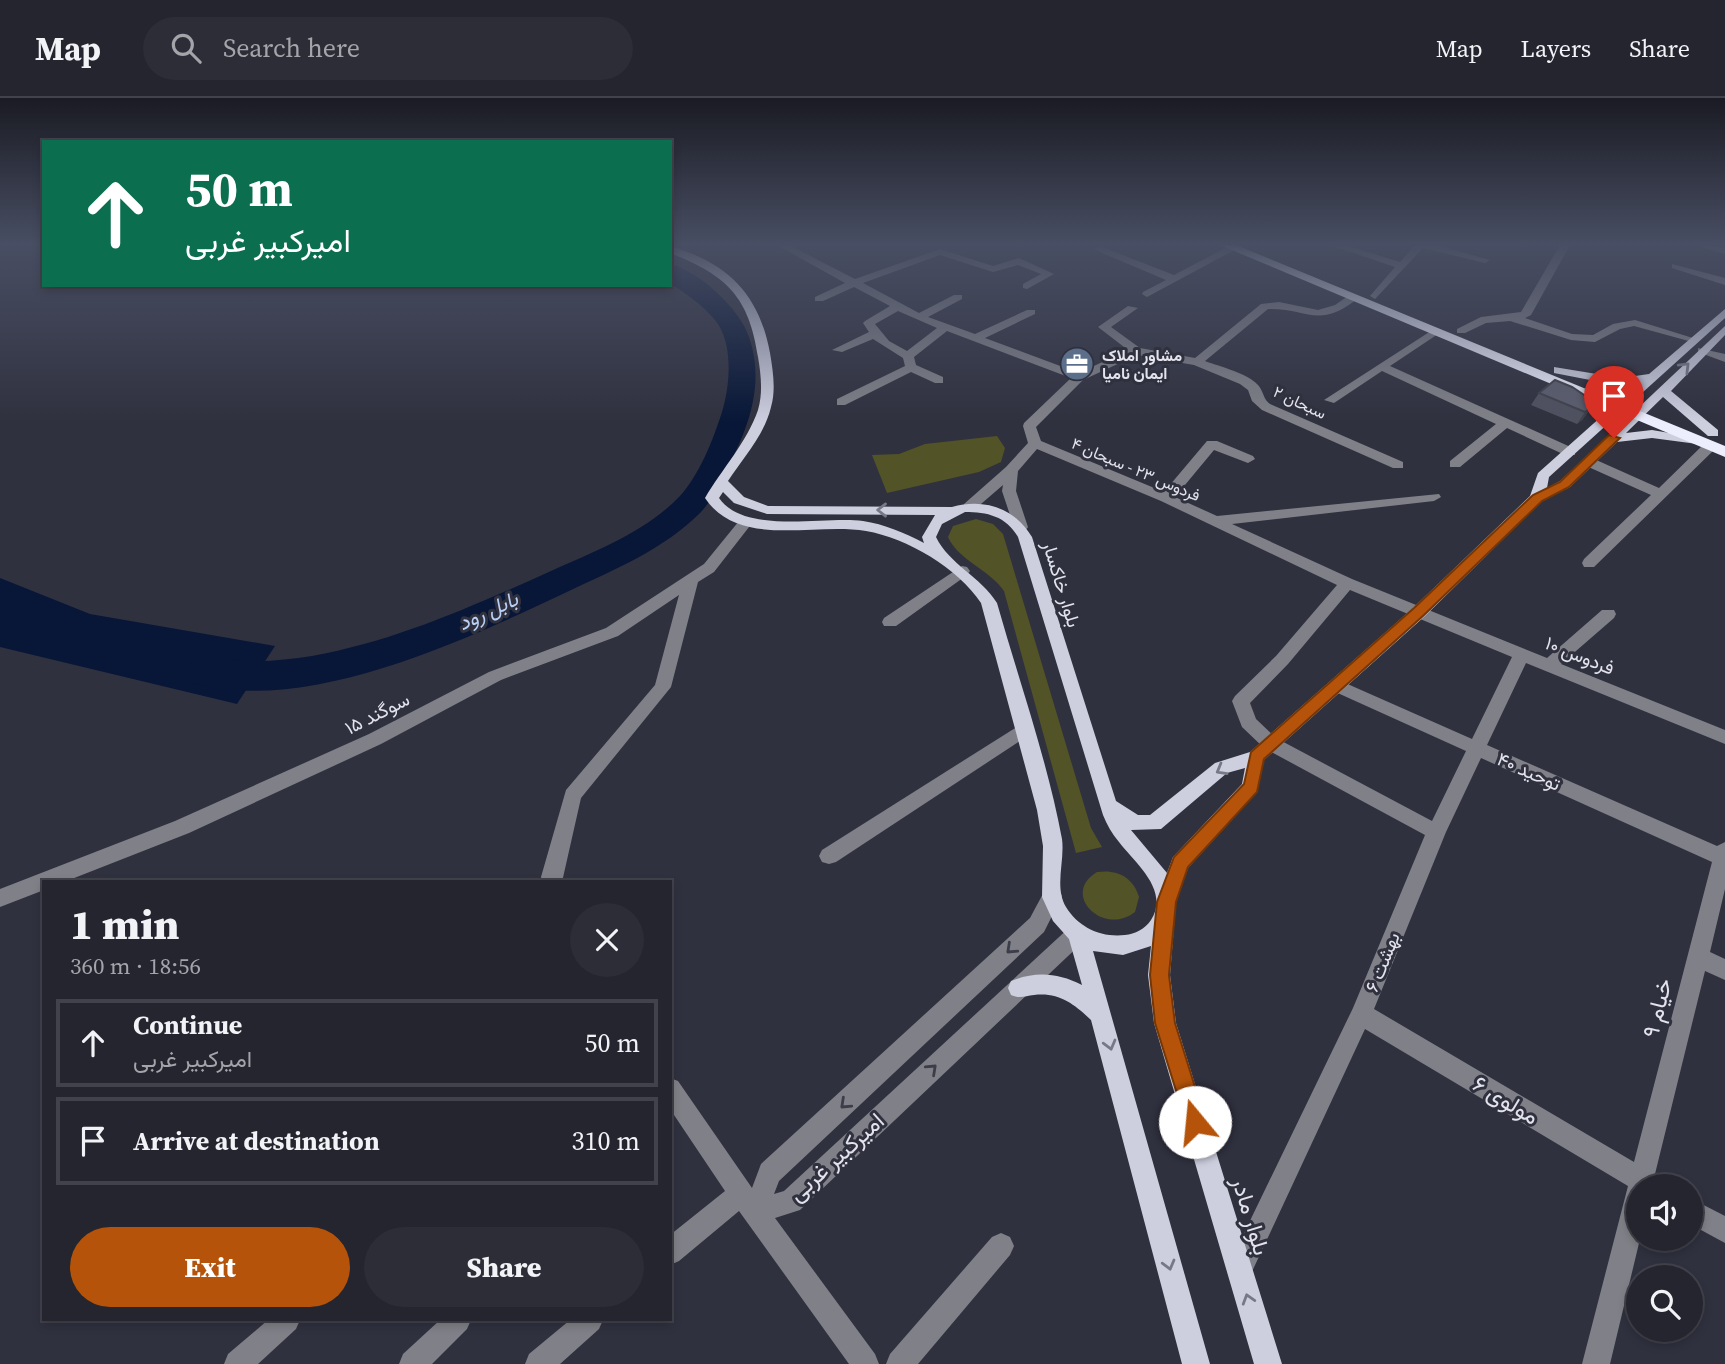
<!DOCTYPE html>
<meta charset="utf-8">
<style>
body{margin:0;font-family:"Source Serif 4",Vazirmatn,serif;background:#2c2d37;color:#f1f3f6;height:100vh;display:flex;flex-direction:column;font-size:26px;white-space:nowrap}
*{box-sizing:border-box;margin:0}
p{font-size:23px;color:#a3a5aa}
.icon{flex:none;width:38px;height:38px;fill:none;stroke:currentColor;stroke-width:2;stroke-linecap:round;stroke-linejoin:round}
.map{position:relative;flex:1;overflow:hidden}
.sheet{position:absolute;left:42px;top:782px;width:630px;height:441px;display:flex;flex-direction:column;background:#24252f;border-radius:0px;box-shadow:0 4px 10px #0003,0 0 0 2px #41424b}
.sheet>*{flex:none}
.top-card{position:absolute;left:42px;top:42px;width:630px;height:147px;border-radius:0px;box-shadow:0 4px 10px #0003,0 0 0 2px #41424b;background:#0b6e4f;color:#fff;overflow:hidden}
.buttons{position:absolute;left:1626px;top:1076px;display:grid;gap:14px}
.buttons a{display:grid;place-items:center;width:77px;height:77px;border-radius:50%;background:#24252f;box-shadow:0 4px 10px #0003,0 0 0 2px #41424b;font-size:35px}
.pin{position:absolute;display:grid;place-items:center;width:60px;height:60px;color:#fff;margin:-72px -30px;border-radius:50% 50% 50% 0;rotate:-45deg;box-shadow:0 0 7px #0007}
.pin .icon{rotate:45deg}
.me{position:absolute;width:77px;margin:-38px;rotate:343deg;stroke-linejoin:round;filter:drop-shadow(0 0 5px #0008)}
.turn{display:flex;align-items:center;gap:24px;height:147px;padding:0 28px;font-size:32px}
.turn .icon{width:91px;height:91px;stroke-width:2.5}
.turn b{display:block;font-size:49px;line-height:60px}
.round{display:grid;place-items:center;flex:none;width:74px;height:74px;border-radius:37px;background:#2c2d37}
.summary{display:flex;align-items:center;justify-content:space-between;height:119px;padding:0 28px}
h1{font-size:42px;font-weight:800;line-height:52px}
.action{display:flex;gap:14px;margin-top:auto;padding:14px 28px}
.action a{flex:1;height:80px;border-radius:42px;background:#b45309;color:#fff;font-size:28px;font-weight:800;line-height:80px;text-align:center}
.action a+a{background:#2c2d37;color:#f1f3f6}
ul{padding:0;list-style:none}
li{display:flex;align-items:center;gap:21px;height:88px;margin:0 14px 10px;padding:0 14px;border:4px solid #41424b;border-radius:0px}
li div{flex:1}
li b{display:block;font-size:26px}
li em{font-style:normal}
header{display:flex;align-items:center;gap:42px;box-sizing:border-box;height:98px;padding:0 35px;background:#24252f;border-bottom:2px solid #41424b}
header strong{font-size:33px}
nav{display:flex;gap:38px;margin-inline-start:auto;font-size:24px}
.search{width:490px;height:63px;background:#2c2d37;display:flex;align-items:center;gap:18px;box-sizing:border-box;padding:0 24px;border-radius:38px;color:#a3a5aa;font-size:26px}
.map>svg:first-child{display:block}
.green{fill:#525326}
.water{fill:#081737}
.lines{fill:none;stroke-linecap:round;stroke-linejoin:round}
.river{fill:#081737;fill-rule:evenodd}
.minor{fill:#808188;fill-rule:evenodd}
.major{fill:#cdcfdf;fill-rule:evenodd}
.highway{fill:#eceefd;fill-rule:evenodd}
.wall{fill:#4f515f}
.shaded-wall{fill:#40424d}
.building{fill:#5c5e6e;stroke:#40424d;stroke-width:2}
.oneway{stroke:#777887}
.oneway2{stroke:#3c3d4a}
.route{fill:#b45309;stroke:#753606;stroke-width:2}
.labels{text-anchor:middle;stroke-width:6;stroke-linejoin:round;paint-order:stroke}
.far-poi-label{font-size:16px;font-weight:bold;fill:#e3e3ed;stroke:#30313f;text-anchor:start}
.far-street-label{font-size:16px;fill:#e3e3ed;stroke:#30313f}
.street-label{font-size:19px;fill:#e3e3ed;stroke:#30313f}
.water-label{font-size:21px;font-style:italic;fill:#bacff5;stroke:#30313f}
.near-street-label{font-size:23px;fill:#e3e3ed;stroke:#30313f}
</style>
<header>
<strong>Map</strong>
<div class="search"><svg class="icon" aria-label="search" viewBox="0 0 24 24"><circle cx="10" cy="10" r="6"/><path d="M15 15l6 6"/></svg>Search here</div>
<nav><a>Map</a><a>Layers</a><a>Share</a></nav>
</header>
<div class="map">
<svg width="1725" height="1266" viewBox="0 0 1725 1266">
<rect width="100%" height="100%" fill="#30313f"/>
<g class="green">
<polygon points="997,338 1005,350 1001,364 979,374 887,395 872,357 899,356 925,346"/>
<path d="M976 421 993 426 1003 436 1091 730 1102 749 1076 755 1004 493C990 472 958 462 948 439L953 428Z"/>
<path d="M1097 774C1117 771 1133 779 1139 799L1135 814C1103 839 1060 796 1097 774Z"/>
</g>
<polygon class="water" points="0,480 90,516 275,548 237,606 0,549"/>
<g class="lines">
<path class="river" d="M670 166C699 173 740 211 749 239 767 290 745 339 720 384 714 395 709 406 700 415 664 451 614 472 569 493 467 541 304 619 190 584L185 574 190 564C210 558 228 563 248 563 269 564 291 561 312 558 396 543 473 508 551 473 594 454 645 434 679 399 699 378 713 342 722 314 730 288 734 245 715 222 703 207 686 196 670 185Z"/>
<g class="minor">
<path d="M777 147H789L855 181 940 151 993 168 1019 160 1054 176 1027 191 1023 190V186L1041 176 1018 167 993 174 940 157 863 185 919 215 954 197H962V201L928 219 975 236 1027 212H1035V216L985 240 1079 275 1128 252 1098 229 1128 208 1138 210 1111 229 1140 250 1195 260 1261 206 1279 204 1318 212 1335 207 1348 198H1356V202C1317 231 1308 210 1268 211L1205 263C1221 269 1247 275 1258 287 1264 294 1263 301 1270 306L1403 364V370H1393L1262 312 1252 303 1248 292 1240 286 1194 267 1137 257 1083 282 1036 329 1041 343 1164 394 1207 343H1217L1253 358 1255 361 1248 365 1214 352 1175 399 1217 418 1439 396 1441 399 1434 403 1232 426 1352 481 1547 560 1602 512H1614L1616 516 1614 520 1561 566 1725 632V646L1526 565 1487 647 1717 748 1725 744V791L1710 854 1725 861V882L1705 873 1655 1076 1662 1087 1638 1088 1640 1141 1610 1266H1582L1628 1088 1365 931 1249 1180 1240 1184 1231 1180 1227 1171 1231 1162 1353 910 1425 737 1264 650 1242 629 1232 603 1235 598 1276 558 1337 487 1161 403 1037 351 1018 373 1016 393 1028 429 1026 432H1016L1014 429 1002 393 1003 387 974 412H964V406L1006 369 1028 345 1023 328 1024 325 1071 280 947 233 914 259 916 267 943 279V285H935L911 274 845 307H837V301L905 268 903 260 873 241 842 254 832 252 869 234 863 225 865 223 890 208 854 189 823 203H815V199L845 185ZM898 213 937 230 907 253 889 243 875 226ZM1350 492 1512 559 1472 641 1343 584H1331L1329 588 1331 592 1466 653 1432 723 1276 640 1256 621 1250 605 1288 566ZM1481 660 1712 764 1634 1064 1374 911 1446 734Z"/>
<polygon points="1330,147 1345,147 1400,164 1415,147 1436,147 1490,162 1485,165 1423,150 1375,201 1370,198 1395,169"/>
<polygon points="1560,147 1570,147 1531,217 1525,220 1572,236 1593,237 1613,226 1635,222 1696,241 1696,245 1634,228 1620,231 1595,244 1571,242 1510,223 1486,225 1465,235 1457,235 1457,231 1481,219 1521,214"/>
<polygon points="1701,147 1725,150 1725,156 1702,149"/>
<polygon points="1229,148 1238,150 1147,199 1142,196 1143,194 1166,182 1093,151 1102,149 1174,177"/>
<polygon points="1672,166 1725,180 1725,187 1672,170"/>
<polygon points="1434,231 1440,234 1438,236 1390,268 1575,351 1575,357 1565,357 1507,330 1460,369 1450,369 1450,363 1496,326 1382,273 1334,305 1324,302"/>
<polygon points="1698,250 1725,256 1725,264 1698,254"/>
<polygon points="1710,344 1715,345 1715,351 1594,469 1584,469 1582,465 1584,461 1651,397 1584,367 1584,361 1594,361 1659,390 1705,345"/>
<polygon points="744,421 751,426 749,429 714,474 698,484 671,589 581,700 562,784 542,784 541,779 566,692 655,587 679,497 618,538 501,582 381,646 189,735 64,784 44,784 44,792 0,809 0,791 175,723 369,636 489,574 606,530 704,466 739,423"/>
<polygon points="962,468 967,469 970,473 967,477 896,528 884,528 882,524 884,520"/>
<polygon points="1023,625 1029,627 1032,632 1029,637 836,764 829,766 822,764 819,758 822,752"/>
<polygon points="1052,789 1059,792 1062,798 1044,834 779,1083 774,1096 784,1093 1071,828 1078,826 1085,828 1088,835 1085,842 800,1112 775,1120 875,1256 879,1266 849,1266 739,1113 679,1163 670,1167 670,1137 725,1093 670,1011 670,980 678,983 752,1090 761,1066 1030,820 1045,792"/>
<polygon points="1690,1100 1725,1118 1725,1145 1690,1126"/>
<polygon points="1001,1135 1010,1139 1014,1148 1010,1157 918,1266 886,1266 890,1256 992,1139"/>
<polygon points="268,1222 300,1222 296,1231 258,1266 224,1266 228,1256"/>
<polygon points="440,1222 471,1222 467,1231 432,1266 399,1266 403,1256"/>
<polygon points="570,1222 603,1222 599,1231 560,1266 525,1266 529,1256"/>
</g>
<path class="major" d="M670 148C728 165 759 196 770 255 773 273 776 292 771 309 765 336 743 360 728 383L744 399 768 408 952 409C984 400 1015 410 1032 439L1116 703 1138 717H1150L1215 665 1250 654 1413 510 1530 398 1538 375 1639 285 1621 288 1554 275V269L1621 280 1649 276 1725 211V220L1549 379 1547 390 1560 383 1584 361 1725 228V237L1671 293 1718 332V338H1708L1663 299 1626 335 1652 332 1705 341V347L1652 340 1617 344 1570 389 1542 403 1425 518 1264 662 1257 694 1188 770 1176 804 1170 877 1176 925 1282 1266H1254L1154 925 1148 877 1151 848 1123 857 1093 853 1210 1266H1182L1091 922C1074 906 1059 894 1034 897 1025 898 1020 901 1011 897L1008 890 1011 883C1036 873 1058 875 1082 887L1069 841 1053 823 1042 799 1043 748 1037 712 981 505C958 470 907 440 866 433 814 424 739 451 705 400 722 371 747 344 758 312 763 295 761 276 758 259 749 198 726 177 670 155ZM723 394 734 405 767 416 935 417 922 439 924 445C905 435 884 426 863 423 823 418 745 437 719 400ZM965 414C987 414 1006 418 1018 439L1103 717C1107 727 1112 736 1119 744 1135 765 1170 792 1151 822 1145 831 1135 836 1125 837 1101 840 1078 829 1066 809 1054 789 1065 763 1062 741 1047 661 1019 583 997 505 981 479 949 466 936 439L942 426ZM1245 670 1242 686 1173 759 1167 775 1131 732 1161 731 1227 675Z"/>
<polygon class="highway" points="1220,147 1236,147 1725,348 1725,359"/>
</g>
<polygon class="wall" points="1539,295 1591,310 1582,322 1577,326 1531,307"/>
<polygon class="shaded-wall" points="1591,310 1582,322 1577,326 1585,314"/>
<polygon class="building" points="1555,282 1572,289 1587,299 1591,310 1585,314 1539,295"/>
<defs><path id="oneway-chevron" d="M-2-3.5L2.5 0L-2 3.5" fill="none" stroke-width="1.6" stroke-linecap="round" stroke-linejoin="round" transform="scale(1.75)"/></defs>
<g class="oneway">
<use href="#oneway-chevron" transform="translate(1685 269) rotate(-45)"/>
<use href="#oneway-chevron" transform="translate(882 412) rotate(180)"/>
<use href="#oneway-chevron" transform="translate(1221 672) rotate(150)"/>
<use href="#oneway-chevron" transform="translate(1110 947) rotate(75)"/>
<use href="#oneway-chevron" transform="translate(1169 1167) rotate(75)"/>
<use href="#oneway-chevron" transform="translate(1248 1201) rotate(-107)"/>
</g>
<g class="oneway2">
<use href="#oneway-chevron" transform="translate(1011 851) rotate(137)"/>
<use href="#oneway-chevron" transform="translate(932 971) rotate(-43)"/>
<use href="#oneway-chevron" transform="translate(845 1006) rotate(137)"/>
</g>
<linearGradient id="sky" x2="0" y2="1"><stop stop-color="#1a1b23"/><stop offset="0.45" stop-color="#484e63"/><stop offset="1" stop-color="#484e63" stop-opacity="0"/></linearGradient>
<rect width="1725" height="324" fill="url(#sky)"/>
<polygon class="route" points="1609,337 1620,340 1569,389 1542,403 1424,517 1264,661 1257,694 1188,769 1176,804 1169,877 1175,925 1206,1024 1203,1031 1195,1034 1188,1031 1155,925 1150,877 1157,804 1174,759 1244,686 1251,654 1414,510 1533,397 1560,384"/>
<defs>
<symbol id="office-disc" viewBox="-11 -11 22 22"><circle r="9.5" fill="#5c6f8a" stroke="#30313f"/><path d="M-6-3h4V-5.5h4V-3h4V5H-6ZM-1-4.5V-3h2v-1.5ZM-6 0V1H6V0Z" fill="#fff"/></symbol>
</defs>
<g fill-rule="evenodd">
<use href="#office-disc" x="1058" y="247" width="38" height="38"/>
</g>
<g class="labels">
<g class="far-poi-label">
<text x="1102" y="263">مشاور املاک<tspan x="1102" dy="18">ایمان نامیا</tspan></text>
</g>
<g class="far-street-label">
<text transform="translate(1300 304) rotate(25)" y="6">سبحان ۲</text>
<text transform="translate(1136 371) rotate(23)" y="6">فردوس ۲۳ - سبحان ۴</text>
</g>
<g class="street-label">
<text transform="translate(1062 486) rotate(73)" y="7">بلوار خاکسار</text>
<text transform="translate(1580 557) rotate(22)" y="7">فردوس ۱۰</text>
<text transform="translate(377 615) rotate(-27)" y="7">سوگند ۱۵</text>
<text transform="translate(1529 673) rotate(24)" y="7">توحید ۴۰</text>
<text transform="translate(1382 864) rotate(-68)" y="7">بهشت ۶</text>
</g>
<g class="water-label">
<text transform="translate(488 513) rotate(-25)" y="7">بابل رود</text>
</g>
<g class="near-street-label">
<text transform="translate(1657 910) rotate(-76)" y="8">خیام ۹</text>
<text transform="translate(1506 1002) rotate(31)" y="8">مولوی ۶</text>
<text transform="translate(836 1059) rotate(-42)" y="8">امیرکبیر غربی</text>
<text transform="translate(1251 1118) rotate(73)" y="8">بلوار مادر</text>
</g>
</g>
</svg>
<div class="buttons">
<a><svg class="icon" aria-label="sound" viewBox="0 0 24 24"><path d="M4 9h4l5-4v14l-5-4H4zM17 9q2 3 0 6"/></svg></a>
<a><svg class="icon" aria-label="search" viewBox="0 0 24 24"><circle cx="10" cy="10" r="6"/><path d="M15 15l6 6"/></svg></a>
</div>
<div class="pin" style="left:1614px;top:340px;background:#d93025"><svg class="icon" aria-label="arrive" viewBox="0 0 24 24"><path d="M6 21V4h12l-3 4 3 4H6"/></svg></div>
<svg class="me" style="left:1195px;top:1024px" viewBox="-20 -20 40 40"><circle r="19" fill="#fff"/><path d="M0-13L10 11 0 6-10 11z" fill="#b45309"/></svg>
<div class="top-card">
<div class="turn"><svg class="icon" aria-label="ahead" viewBox="0 0 24 24"><path d="M12 20V5M6 11l6-6 6 6"/></svg><div><b>50 m</b>امیرکبیر غربی</div></div>
</div>
<section class="sheet">
<div class="summary"><div><h1>1 min</h1><p>360 m · 18:56</p></div><a class="round"><svg class="icon" aria-label="close" viewBox="0 0 24 24"><path d="M6 6l12 12M18 6L6 18"/></svg></a></div>
<ul>
<li><svg class="icon" aria-label="ahead" viewBox="0 0 24 24"><path d="M12 20V5M6 11l6-6 6 6"/></svg><div><b>Continue</b><p>امیرکبیر غربی</p></div><em>50 m</em></li>
<li><svg class="icon" aria-label="arrive" viewBox="0 0 24 24"><path d="M6 21V4h12l-3 4 3 4H6"/></svg><div><b>Arrive at destination</b></div><em>310 m</em></li>
</ul>
<div class="action"><a>Exit</a><a>Share</a></div>
</section>
</div>
